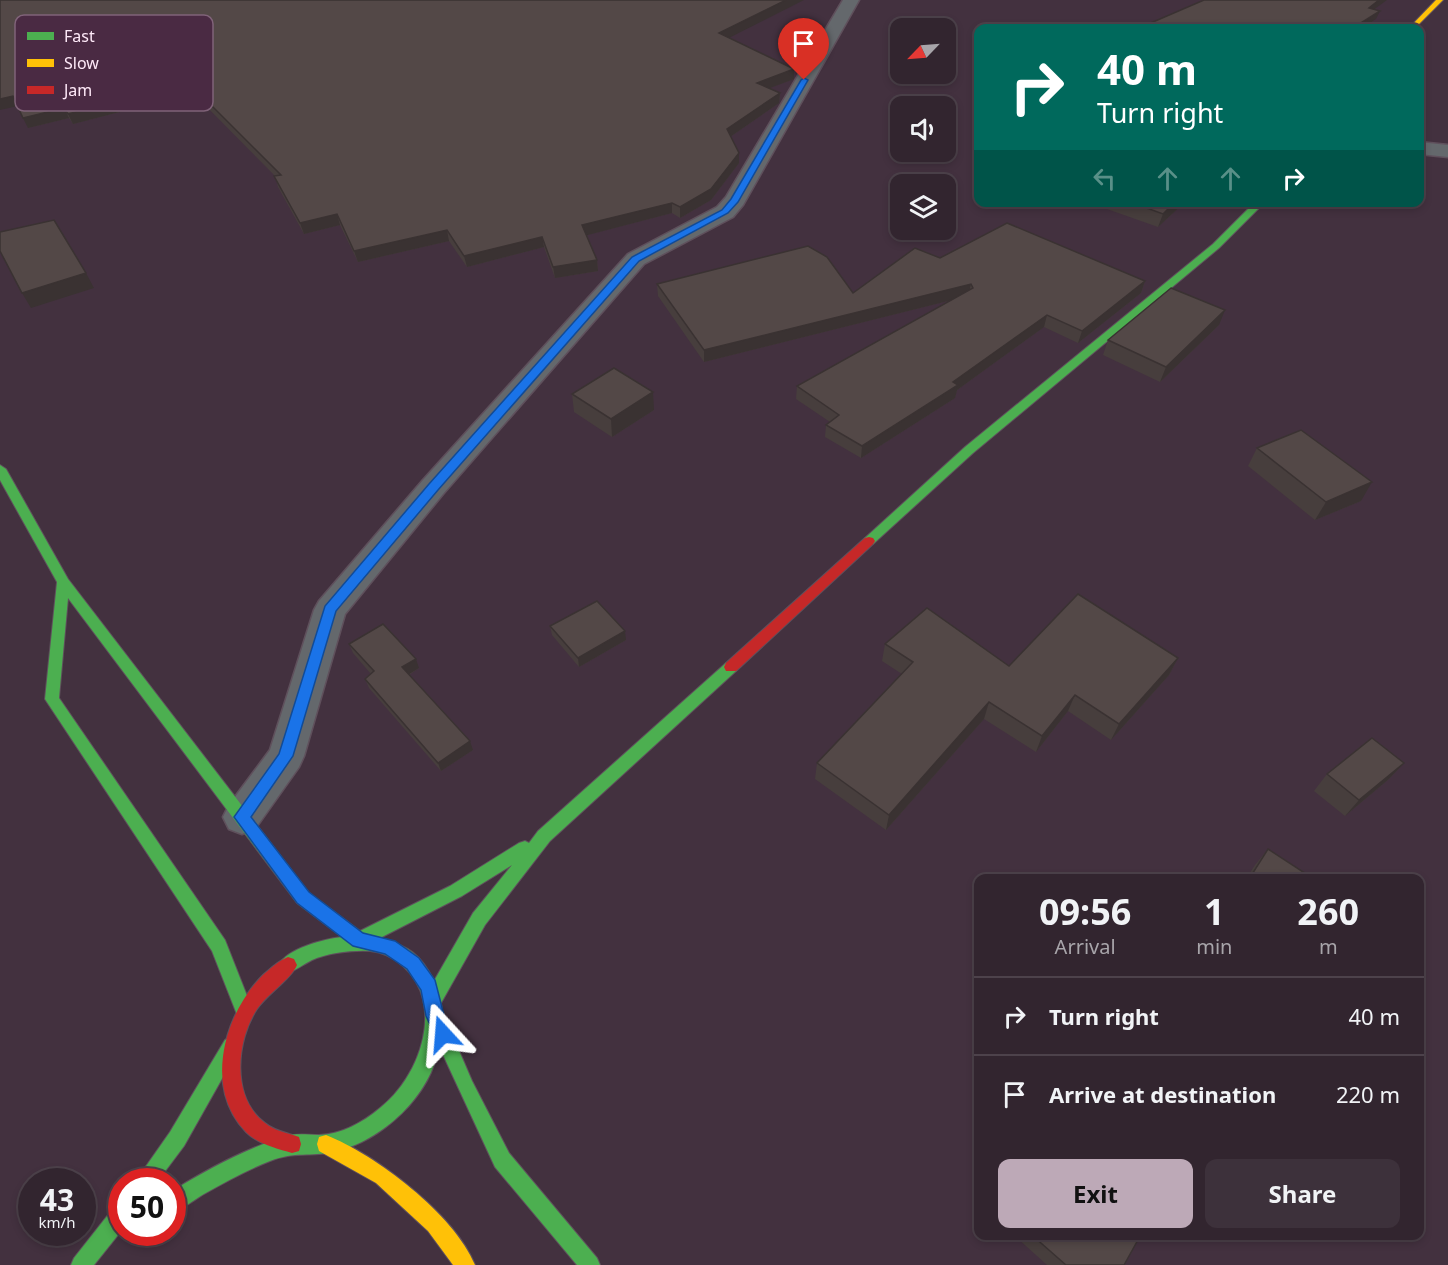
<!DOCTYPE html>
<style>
body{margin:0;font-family:"Noto Sans",sans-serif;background:#3d313b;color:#f1f3f6;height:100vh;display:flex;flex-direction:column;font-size:22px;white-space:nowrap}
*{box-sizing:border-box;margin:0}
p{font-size:20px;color:#a8a5aa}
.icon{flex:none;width:33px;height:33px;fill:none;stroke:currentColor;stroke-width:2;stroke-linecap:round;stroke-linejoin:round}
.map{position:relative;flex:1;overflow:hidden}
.details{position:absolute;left:974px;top:874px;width:450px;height:366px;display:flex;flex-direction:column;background:#32252f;border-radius:12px;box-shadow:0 3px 9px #0003,0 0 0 2px #4d424b}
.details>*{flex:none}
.top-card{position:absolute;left:974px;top:24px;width:450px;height:183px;border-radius:12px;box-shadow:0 3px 9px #0003,0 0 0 2px #4d424b;background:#00695c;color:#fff;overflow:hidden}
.needle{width:39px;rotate:245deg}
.buttons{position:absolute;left:890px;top:18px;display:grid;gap:12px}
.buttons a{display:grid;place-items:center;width:66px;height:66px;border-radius:12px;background:#32252f;box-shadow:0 3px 9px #0003,0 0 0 2px #4d424b;font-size:30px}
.speed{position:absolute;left:18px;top:1168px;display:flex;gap:12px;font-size:30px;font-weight:700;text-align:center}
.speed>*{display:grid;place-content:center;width:78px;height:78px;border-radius:50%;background:#32252f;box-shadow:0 3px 9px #0003,0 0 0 2px #4d424b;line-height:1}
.speed small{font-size:15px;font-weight:400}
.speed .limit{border:9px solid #d22;background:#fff;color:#111}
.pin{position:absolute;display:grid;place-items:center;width:51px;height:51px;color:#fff;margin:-62px -26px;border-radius:50% 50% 50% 0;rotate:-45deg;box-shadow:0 0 6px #0007}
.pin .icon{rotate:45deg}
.me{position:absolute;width:66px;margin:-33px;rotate:341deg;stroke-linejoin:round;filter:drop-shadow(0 0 4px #0008)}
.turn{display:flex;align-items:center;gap:21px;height:126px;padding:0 24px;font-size:27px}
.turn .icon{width:78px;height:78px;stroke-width:2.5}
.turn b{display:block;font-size:42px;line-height:51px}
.lanes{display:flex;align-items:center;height:57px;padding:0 24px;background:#0003;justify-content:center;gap:30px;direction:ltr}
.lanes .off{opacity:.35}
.eta{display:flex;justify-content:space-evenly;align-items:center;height:102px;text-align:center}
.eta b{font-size:36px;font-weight:700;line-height:42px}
.action{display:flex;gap:12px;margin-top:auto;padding:12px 24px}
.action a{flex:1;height:69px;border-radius:12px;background:#bda9b7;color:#111;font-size:24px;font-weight:700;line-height:69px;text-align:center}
.action a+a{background:#3d313b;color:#f1f3f6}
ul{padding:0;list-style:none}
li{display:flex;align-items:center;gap:18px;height:78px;padding:0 24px;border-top:2px solid #4d424b}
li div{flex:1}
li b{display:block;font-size:22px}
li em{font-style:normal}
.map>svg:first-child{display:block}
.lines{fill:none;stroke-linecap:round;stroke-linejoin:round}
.street-casing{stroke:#5f505c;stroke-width:3}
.fast-casing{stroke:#5f505c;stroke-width:2}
.slow-casing{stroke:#5f505c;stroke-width:2}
.jam-casing{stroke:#5f505c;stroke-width:2}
.street{fill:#64686c;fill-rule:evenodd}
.fast{fill:#4caf50;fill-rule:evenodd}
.slow{fill:#ffc107;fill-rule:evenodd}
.jam{fill:#c62828;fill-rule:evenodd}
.wall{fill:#473e3d}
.shaded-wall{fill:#3a3232}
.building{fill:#534847;stroke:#3a3232;stroke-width:1.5}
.route{fill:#1a73e8;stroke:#114b97;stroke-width:1.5}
.key{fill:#4a2a43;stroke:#806379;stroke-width:1.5}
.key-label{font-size:16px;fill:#fee9f8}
</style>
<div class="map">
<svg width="1448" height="1265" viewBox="0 0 1448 1265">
<rect width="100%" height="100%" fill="#43313f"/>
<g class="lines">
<defs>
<g id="street">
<polygon points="843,0 859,0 743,205 733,217 644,264 443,494 345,614 304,756 299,767 255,829 242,834 229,829 223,817 229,805 270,750 314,610 319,601 423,480 628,254 717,207 726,197"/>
<polygon points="1419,142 1448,145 1448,157 1419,154"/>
</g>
<g id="fast">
<polygon points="1255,202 1265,202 1219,248 973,453 873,544 865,544 863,541 865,538 965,447 1213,244"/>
<path d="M0 465 6 469 68 579 309 893 360 931 450 886 519 843 525 841 529 843 538 831 726 663H736L738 667 736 671 550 841 485 925 441 1003 442 1011 472 1081 509 1153 597 1258 600 1265H577L495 1167 439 1046C431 1096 382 1141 334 1152 310 1157 296 1151 270 1161 247 1170 225 1182 204 1194 194 1200 184 1208 172 1213V1191C208 1169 246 1148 287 1136 297 1133 308 1135 319 1135 342 1134 362 1123 380 1108 420 1077 446 1004 403 966 394 958 382 952 370 951 352 950 328 953 312 960 304 964 296 970 288 973L282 971 279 965C287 948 325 939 342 937L297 903 68 598 59 698 225 940 253 1011 250 1017 244 1020 238 1017 212 951 45 699 57 582 0 480ZM512 865 473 913 434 981C421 954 408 946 380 938L462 896Z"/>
<polygon points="231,1037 237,1040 240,1046 237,1052 184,1146 157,1182 135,1182 170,1132 225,1040"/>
<polygon points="122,1203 122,1230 94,1265 71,1265 74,1258 115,1206"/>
</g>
<g id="slow">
<polygon points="1436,0 1443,0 1415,28 1409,28"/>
<path d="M326 1135C376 1155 454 1214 475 1265H453L428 1231 376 1183 319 1151 317 1144 319 1137Z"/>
</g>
<g id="jam">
<polygon points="869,537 873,538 875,541 873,544 736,671 726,671 724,667 726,663 865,538"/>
<path d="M288 957 294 959 297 965C291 979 267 994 257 1009 236 1041 231 1098 265 1123 274 1131 288 1133 299 1137L301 1144 299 1151 292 1153C276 1148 258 1144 246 1132 203 1088 224 1015 262 976 270 969 278 961 288 957Z"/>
</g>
</defs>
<use href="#street" class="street-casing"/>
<use href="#fast" class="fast-casing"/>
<use href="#slow" class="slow-casing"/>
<use href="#jam" class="jam-casing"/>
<use href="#street" class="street"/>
<use href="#fast" class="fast"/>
<use href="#slow" class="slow"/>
<use href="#jam" class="jam"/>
</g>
<g class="wall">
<polygon points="0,0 729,38 794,69 794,79 769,88 780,93 779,103 730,137 739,153 739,163 711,200 680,218 672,213 587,235 597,260 598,271 555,278 544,247 467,267 449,241 358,262 340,225 304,234 278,187 275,176 193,93 73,124 69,118 28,128"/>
<polygon points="1087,202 1185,202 1158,227"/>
<polygon points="940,258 1145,281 1141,293 1078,343 1044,327 957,390 955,398 861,458 825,437 826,425 830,422 796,399 797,386 952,300 704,362 658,296 657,284 853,293"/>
<polygon points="1219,325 1160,382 1103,355 1108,340"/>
<polygon points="572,394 654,410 612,437 574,412"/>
<polygon points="1257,448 1361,501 1315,520 1248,466"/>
<polygon points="550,626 626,640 579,667 552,635"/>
<polygon points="349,644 419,668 409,675 473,750 441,771 369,688 365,679 371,674 353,653"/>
<polygon points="885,644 1009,666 1178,658 1169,675 1111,740 1068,711 1036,752 984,719 886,830 815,779 817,763 902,674 882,661"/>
<polygon points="1404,763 1389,779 1345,816 1314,791 1327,774"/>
<polygon points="1268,849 1314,879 1246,879 1255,865"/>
<polygon points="1015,1236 1136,1236 1124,1265 1047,1265"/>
</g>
<g class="shaded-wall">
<polygon points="786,0 804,0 719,43 719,33"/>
<polygon points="1379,0 1387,0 1365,16 1369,8"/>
<polygon points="1380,11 1376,19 1362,28 1356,26"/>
<polygon points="794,69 794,79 757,93 757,83"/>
<polygon points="189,83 193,93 73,124 68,114"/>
<polygon points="780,93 779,103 727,139 727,129"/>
<polygon points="13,96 18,106 0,110 0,99"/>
<polygon points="64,108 69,118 28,128 23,118"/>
<polygon points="739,153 739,163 711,200 680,218 680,207"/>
<polygon points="1175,202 1185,202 1158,227 1163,214"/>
<polygon points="672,203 672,213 584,236 582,225"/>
<polygon points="337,214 340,225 304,234 300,223"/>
<polygon points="447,230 449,241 358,262 354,251"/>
<polygon points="542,237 544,247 467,267 464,256"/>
<polygon points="597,260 598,271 555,278 553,267"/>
<polygon points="86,273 94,288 31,308 22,293"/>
<polygon points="1145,281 1141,293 1078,343 1082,331"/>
<polygon points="971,284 968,296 704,362 704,350"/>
<polygon points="1225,310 1219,325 1160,382 1166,367"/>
<polygon points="1047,315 1044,327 957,390 955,398 861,458 862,446"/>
<polygon points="653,392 654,410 612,437 611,419"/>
<polygon points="1372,482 1361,501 1315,520 1326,502"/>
<polygon points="625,631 626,640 579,667 578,658"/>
<polygon points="1178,658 1169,675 1111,740 1119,724"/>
<polygon points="416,659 419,668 406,676 402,667"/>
<polygon points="1075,695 1068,711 1036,752 1042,736"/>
<polygon points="989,702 984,719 886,830 889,815"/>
<polygon points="470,741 473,750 441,771 438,763"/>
<polygon points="1404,763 1389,779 1345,816 1359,800"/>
</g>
<g class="building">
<polygon points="0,0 786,0 719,33 794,69 757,83 780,93 727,129 739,153 711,189 680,207 672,203 582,225 597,260 553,267 542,237 464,256 447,230 354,251 337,214 300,223 274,176 281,175 189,83 68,114 64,108 23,118 13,96 0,99"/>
<polygon points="1204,0 1379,0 1369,8 1380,11 1356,26 1364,28 1139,28"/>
<polygon points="1130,202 1175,202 1163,214"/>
<polygon points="54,220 86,273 22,293 0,251 0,232"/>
<polygon points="1007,223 1145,281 1082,331 1047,315 953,382 958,385 862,446 826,425 839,415 797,386 973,288 971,284 704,350 657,284 808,246 827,257 853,293 915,248 940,258"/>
<polygon points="1171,288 1225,310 1166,367 1108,340"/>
<polygon points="614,368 653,392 611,419 572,394"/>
<polygon points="1301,430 1372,482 1326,502 1257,448"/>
<polygon points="1078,594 1178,658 1119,724 1075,695 1042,736 989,702 889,815 817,763 913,662 885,644 927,608 1009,666"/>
<polygon points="597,601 625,631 578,658 550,626"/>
<polygon points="383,624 416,659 402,667 470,741 438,763 365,679 374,671 349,644"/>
<polygon points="1372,738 1404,763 1359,800 1327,774"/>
<polygon points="1268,849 1314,879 1249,879"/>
<polygon points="1033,1236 1136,1236 1139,1238 1124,1265 1066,1265"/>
</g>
<polygon class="route" points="804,78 808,80 738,202 728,213 639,261 438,490 336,611 293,756 251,817 309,892 363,933 395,941 419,958 435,980 444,1015 452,1034 449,1040 443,1043 437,1040 426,1016 421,990 407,969 385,954 353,946 297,903 234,817 279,754 325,606 429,484 632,257 722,210 731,199 801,80"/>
<rect x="15" y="15" width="198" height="96" rx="9" class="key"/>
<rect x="27" y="32" width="27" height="8" fill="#4caf50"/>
<rect x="27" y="59" width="27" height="8" fill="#ffc107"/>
<rect x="27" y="86" width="27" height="8" fill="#c62828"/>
<g class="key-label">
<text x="64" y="42">Fast</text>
<text x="64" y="69">Slow</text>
<text x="64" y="96">Jam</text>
</g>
</svg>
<div class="buttons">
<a><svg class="needle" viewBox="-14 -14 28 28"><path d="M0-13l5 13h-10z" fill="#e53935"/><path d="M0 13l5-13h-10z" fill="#a8a5aa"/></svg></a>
<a><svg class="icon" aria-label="sound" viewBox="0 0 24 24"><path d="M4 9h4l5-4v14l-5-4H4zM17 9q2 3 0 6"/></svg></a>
<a><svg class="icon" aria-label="layers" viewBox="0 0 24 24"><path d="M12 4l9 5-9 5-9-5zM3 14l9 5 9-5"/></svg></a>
</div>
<div class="speed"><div>43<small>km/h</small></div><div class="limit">50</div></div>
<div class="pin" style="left:804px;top:80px;background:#d93025"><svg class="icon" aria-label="arrive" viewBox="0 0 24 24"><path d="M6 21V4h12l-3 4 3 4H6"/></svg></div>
<svg class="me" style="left:443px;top:1034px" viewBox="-20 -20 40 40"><path d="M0-17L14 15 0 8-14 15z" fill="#1a73e8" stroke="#fff" stroke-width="4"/></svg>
<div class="top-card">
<div class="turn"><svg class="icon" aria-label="right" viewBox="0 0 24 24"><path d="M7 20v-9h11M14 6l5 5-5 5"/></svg><div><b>40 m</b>Turn right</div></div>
<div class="lanes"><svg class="icon off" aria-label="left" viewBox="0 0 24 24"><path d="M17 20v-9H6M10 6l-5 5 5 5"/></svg><svg class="icon off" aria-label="ahead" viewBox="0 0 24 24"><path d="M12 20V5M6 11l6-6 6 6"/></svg><svg class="icon off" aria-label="ahead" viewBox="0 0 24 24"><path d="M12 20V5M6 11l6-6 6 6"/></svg><svg class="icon" aria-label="right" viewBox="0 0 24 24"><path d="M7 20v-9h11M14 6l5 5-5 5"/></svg></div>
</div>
<section class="details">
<div class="eta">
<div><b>09:56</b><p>Arrival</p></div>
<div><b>1</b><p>min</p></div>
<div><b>260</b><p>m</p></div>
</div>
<ul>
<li><svg class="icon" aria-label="right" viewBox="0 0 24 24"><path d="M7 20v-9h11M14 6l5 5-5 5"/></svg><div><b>Turn right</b></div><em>40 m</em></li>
<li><svg class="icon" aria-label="arrive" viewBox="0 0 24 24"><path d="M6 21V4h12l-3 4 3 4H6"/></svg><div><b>Arrive at destination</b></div><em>220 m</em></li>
</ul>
<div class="action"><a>Exit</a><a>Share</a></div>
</section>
</div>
